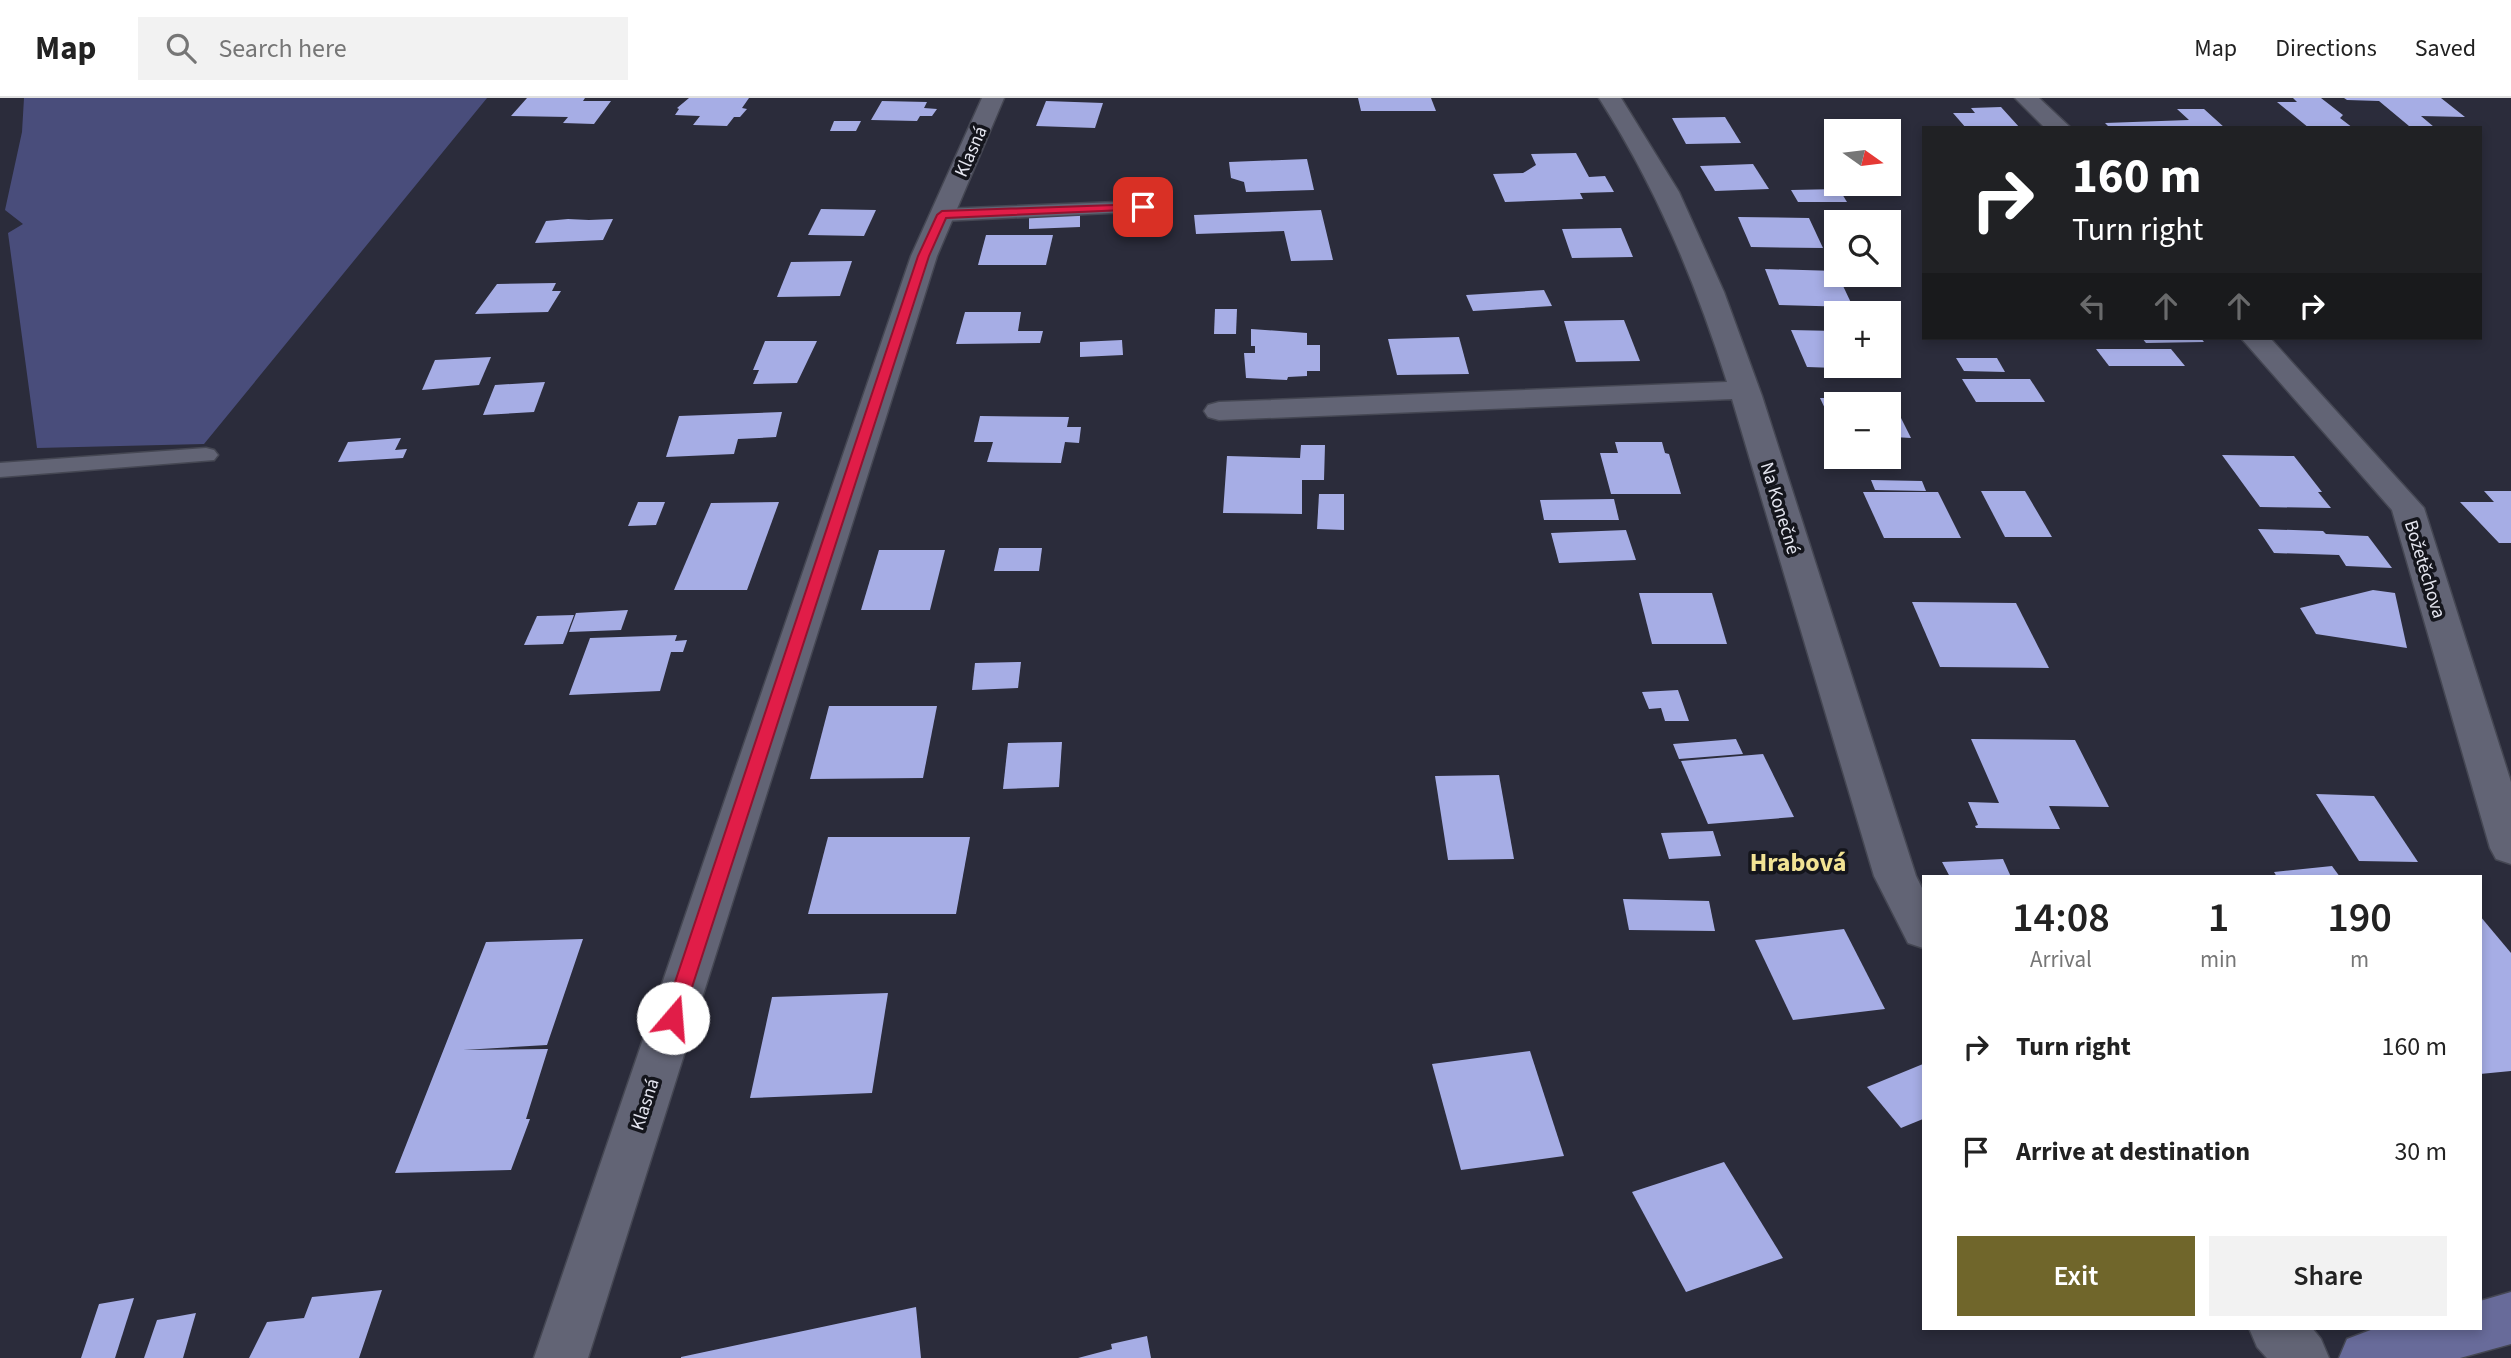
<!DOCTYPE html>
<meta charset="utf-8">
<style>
body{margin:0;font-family:"Source Sans 3",sans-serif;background:#f2f2f2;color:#222;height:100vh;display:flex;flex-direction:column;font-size:26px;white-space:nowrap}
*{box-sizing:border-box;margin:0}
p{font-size:23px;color:#767676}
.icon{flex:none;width:38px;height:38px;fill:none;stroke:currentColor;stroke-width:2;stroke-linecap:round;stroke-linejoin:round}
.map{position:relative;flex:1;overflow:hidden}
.details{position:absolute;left:1922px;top:777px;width:560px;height:455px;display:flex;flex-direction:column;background:#fff;border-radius:0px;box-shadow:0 4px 10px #0003}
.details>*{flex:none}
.banner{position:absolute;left:1922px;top:28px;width:560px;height:214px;border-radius:0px;box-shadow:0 4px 10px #0003;background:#202124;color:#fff;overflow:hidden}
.needle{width:46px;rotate:104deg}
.controls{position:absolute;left:1824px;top:21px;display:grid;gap:14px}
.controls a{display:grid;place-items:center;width:77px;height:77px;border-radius:0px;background:#fff;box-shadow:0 4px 10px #0003;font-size:35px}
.pin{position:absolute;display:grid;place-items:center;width:60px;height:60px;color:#fff;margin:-30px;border-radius:14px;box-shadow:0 4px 10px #0006}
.me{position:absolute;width:77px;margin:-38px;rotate:18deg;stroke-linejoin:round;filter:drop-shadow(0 0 5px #0008)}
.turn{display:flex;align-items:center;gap:24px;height:147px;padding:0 35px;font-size:32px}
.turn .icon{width:91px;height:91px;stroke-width:2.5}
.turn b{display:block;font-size:49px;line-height:60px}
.lanes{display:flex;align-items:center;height:66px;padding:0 35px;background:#0003;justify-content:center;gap:35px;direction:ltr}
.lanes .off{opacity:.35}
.eta{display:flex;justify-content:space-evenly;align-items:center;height:119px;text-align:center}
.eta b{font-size:42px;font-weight:600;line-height:49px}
.primary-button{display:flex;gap:14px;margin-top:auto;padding:14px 35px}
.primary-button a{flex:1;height:80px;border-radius:0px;background:#70662b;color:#fff;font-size:28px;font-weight:600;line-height:80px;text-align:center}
.primary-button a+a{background:#f2f2f2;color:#222}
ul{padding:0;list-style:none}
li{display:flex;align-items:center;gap:21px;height:105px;padding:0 35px}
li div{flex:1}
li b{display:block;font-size:26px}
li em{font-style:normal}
header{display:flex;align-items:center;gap:42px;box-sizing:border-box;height:98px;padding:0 35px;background:#fff;border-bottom:2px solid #e0e0e0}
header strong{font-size:33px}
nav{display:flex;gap:38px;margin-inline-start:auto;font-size:24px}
.search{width:490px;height:63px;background:#f2f2f2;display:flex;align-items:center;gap:18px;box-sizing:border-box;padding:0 24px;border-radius:0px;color:#767676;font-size:26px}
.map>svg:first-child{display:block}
.green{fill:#494d7b}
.building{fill:#a6ade5}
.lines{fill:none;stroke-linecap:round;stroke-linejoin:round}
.service-casing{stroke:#454753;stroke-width:3}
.minor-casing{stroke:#454753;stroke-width:3}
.secondary-casing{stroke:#454753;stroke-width:3}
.service{fill:#626475;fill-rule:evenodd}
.minor{fill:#626475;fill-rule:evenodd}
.secondary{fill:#686b9a;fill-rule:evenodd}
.route{fill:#e11d48;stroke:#92132f;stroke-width:2}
.labels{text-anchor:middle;stroke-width:7;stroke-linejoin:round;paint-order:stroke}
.street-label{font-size:19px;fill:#e5e6f0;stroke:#14151c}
.district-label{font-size:26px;font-weight:bold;fill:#f2e394;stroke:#14151c}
</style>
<header>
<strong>Map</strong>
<div class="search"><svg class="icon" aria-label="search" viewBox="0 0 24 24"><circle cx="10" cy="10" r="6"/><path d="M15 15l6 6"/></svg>Search here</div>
<nav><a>Map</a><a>Directions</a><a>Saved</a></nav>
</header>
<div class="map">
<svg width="2511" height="1260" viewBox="0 0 2511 1260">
<rect width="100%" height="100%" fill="#2b2c3b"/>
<polygon class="green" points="24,0 487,0 204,346 37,350 8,135 23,126 5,112 22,34"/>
<g class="building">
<polygon points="527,0 585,0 583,3 611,3 594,26 563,25 568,19 511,18"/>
<polygon points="689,0 749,0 742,10 747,11 740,19 734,19 727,28 693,27 700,18 675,17 679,11 677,10"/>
<polygon points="1358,0 1431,0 1436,13 1361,13"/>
<polygon points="2293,0 2321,0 2343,17 2340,20 2353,30 2309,30 2277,4 2297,4"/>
<polygon points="2344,0 2441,0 2465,19 2421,18 2434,29 2409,28 2379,3 2347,2"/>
<polygon points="882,3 927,4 924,10 937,11 932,18 920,18 917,23 871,22"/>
<polygon points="1046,3 1103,5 1095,30 1036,28"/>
<polygon points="2001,9 2020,30 1966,30 1953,15 1975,15 1971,10"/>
<polygon points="2177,11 2204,11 2225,30 2110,30 2105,25 2189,22"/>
<polygon points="1725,19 1741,45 1686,46 1672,20"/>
<polygon points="834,23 861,23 856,33 830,33"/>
<polygon points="1576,55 1589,79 1605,78 1614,94 1580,95 1583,101 1505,104 1493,76 1523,75 1536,67 1531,56"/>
<polygon points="1307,61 1314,92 1246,94 1244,84 1231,80 1229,64"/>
<polygon points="1753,66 1769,91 1715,93 1700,68"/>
<polygon points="1839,91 1847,104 1798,104 1791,92"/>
<polygon points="821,111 876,112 864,138 808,137"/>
<polygon points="1321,112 1333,162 1291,163 1284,133 1196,136 1194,117"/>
<polygon points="1080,117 1080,129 1029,131 1029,119"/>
<polygon points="1738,119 1809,120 1823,150 1751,149"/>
<polygon points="568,121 589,122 613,121 603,142 535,145 546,123"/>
<polygon points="1621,130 1633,159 1572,160 1562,131"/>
<polygon points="986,137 1053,137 1046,167 978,167"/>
<polygon points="852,163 840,198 777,199 791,164"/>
<polygon points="1765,171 1836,173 1853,209 1779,207"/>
<polygon points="556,185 552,193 561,193 548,214 475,216 497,186"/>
<polygon points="1544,192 1552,208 1473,213 1466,197"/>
<polygon points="1215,211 1237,211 1236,236 1214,236"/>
<polygon points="965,214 1021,214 1018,233 1043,233 1040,245 956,246"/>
<polygon points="1624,222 1640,263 1576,264 1564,223"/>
<polygon points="1251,231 1307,235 1307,247 1320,247 1320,273 1307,273 1307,278 1288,279 1287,282 1246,280 1244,255 1255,255 1255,248 1251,248"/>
<polygon points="1791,232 1836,233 1836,270 1807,269"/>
<polygon points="1459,239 1469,276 1397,277 1388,241"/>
<polygon points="2142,240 2201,240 2204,244 2146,245"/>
<polygon points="1122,242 1123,257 1080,259 1080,244"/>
<polygon points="765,243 817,243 797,285 753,286 759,272 753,272"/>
<polygon points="2096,251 2171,251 2185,268 2109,268"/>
<polygon points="491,259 479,287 422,292 435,262"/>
<polygon points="1956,260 1997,260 2005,274 1964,273"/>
<polygon points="1962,281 2030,281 2045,304 1976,304"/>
<polygon points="545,284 534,314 483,317 495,287"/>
<polygon points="1820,300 1891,300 1911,340 1893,339 1899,351 1888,351 1888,306 1836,306 1836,334"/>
<polygon points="782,314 776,339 738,341 734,356 666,359 679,318"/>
<polygon points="980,318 1069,319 1067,329 1081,329 1079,345 1065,344 1061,365 987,364 993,344 974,344"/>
<polygon points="401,340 395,352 407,351 403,360 338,364 348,344"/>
<polygon points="1615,344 1662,344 1665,355 1669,356 1681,396 1611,396 1600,355 1618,355"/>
<polygon points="1301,347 1325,347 1324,382 1302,382 1302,416 1223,415 1227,358 1300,360"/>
<polygon points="2222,357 2294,358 2322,394 2318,394 2331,410 2260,409"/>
<polygon points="1871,382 1922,383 1926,393 1875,392"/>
<polygon points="1981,393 2025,393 2052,439 2005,439"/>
<polygon points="2484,393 2511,393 2511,445 2499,445 2460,404 2494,404"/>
<polygon points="1863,394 1938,394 1961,440 1884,440"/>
<polygon points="1319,396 1344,396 1344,432 1317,431"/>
<polygon points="1614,401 1619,422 1544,422 1540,402"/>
<polygon points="638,404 665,404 656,427 628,428"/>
<polygon points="779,404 747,492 674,492 711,405"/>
<polygon points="2258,431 2323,433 2326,436 2368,438 2392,470 2346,468 2339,457 2274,455"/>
<polygon points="1626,432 1636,462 1559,465 1551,435"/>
<polygon points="999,450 1042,450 1039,473 994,473"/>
<polygon points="879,452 945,452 930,512 861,512"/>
<polygon points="2373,492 2395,495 2407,550 2316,536 2300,510"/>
<polygon points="1639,495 1712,495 1727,546 1652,546"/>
<polygon points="1912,504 2016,505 2049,570 1940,569"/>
<polygon points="628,512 621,532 569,534 576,515"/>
<polygon points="574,517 563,546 524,547 537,518"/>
<polygon points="677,537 675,543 687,542 683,554 671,554 660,593 569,597 590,540"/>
<polygon points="1021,564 1018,590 972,592 975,565"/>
<polygon points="1678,592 1689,623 1665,623 1661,610 1649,611 1642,594"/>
<polygon points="829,608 937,608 923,680 810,681"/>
<polygon points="1736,641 1743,656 1679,661 1673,646"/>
<polygon points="1971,641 2075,642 2109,709 2049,708 2060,731 1976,730 1975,728 1978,727 1968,704 1999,705"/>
<polygon points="1062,644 1059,689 1003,691 1008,645"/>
<polygon points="1763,656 1794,719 1708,726 1681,663"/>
<polygon points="1499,677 1514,761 1448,762 1435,678"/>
<polygon points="2316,696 2374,698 2418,764 2359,763"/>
<polygon points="1713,733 1721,758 1669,761 1661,735"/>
<polygon points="828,739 970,739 956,816 808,816"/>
<polygon points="2003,761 2011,779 1950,779 1942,764"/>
<polygon points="2332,768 2340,779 2277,779 2274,774"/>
<polygon points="1623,801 1709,803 1715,833 1629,832"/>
<polygon points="2480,818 2511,855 2511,973 2480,976"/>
<polygon points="1844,831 1885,911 1793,922 1755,842"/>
<polygon points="583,841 547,947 463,952 548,951 526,1021 530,1021 511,1072 395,1075 486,844"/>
<polygon points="888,895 872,995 750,1000 772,899"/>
<polygon points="1530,953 1564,1058 1461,1072 1432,966"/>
<polygon points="1923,966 1923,1021 1901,1030 1867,989"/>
<polygon points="1724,1064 1783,1160 1686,1194 1632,1094"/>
<polygon points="382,1192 359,1260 249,1260 267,1224 304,1220 312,1199"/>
<polygon points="134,1200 115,1260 81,1260 99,1206"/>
<polygon points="916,1209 921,1260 681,1260 681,1259"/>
<polygon points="196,1215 183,1260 144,1260 157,1222"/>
<polygon points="1147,1238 1151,1260 1078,1260 1112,1251 1111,1246"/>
</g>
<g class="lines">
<defs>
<g id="service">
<polygon points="1143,103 1150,105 1152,109 1150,113 942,123 933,117 942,111"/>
<polygon points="206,350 214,352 218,357 214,362 0,379 0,365"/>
</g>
<g id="minor">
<polygon points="982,0 1004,0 937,158 588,1260 534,1260 911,158"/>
<path d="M1599 0H1621L1679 94 1724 194 1762 298 1916 778 1923 792V850L1908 845 1874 778 1732 301 1219 322 1208 319 1204 313 1208 307 1219 304 1727 284C1695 183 1656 89 1599 0Z"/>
<polygon points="2015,0 2039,0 2071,30 2045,30"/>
<polygon points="2241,240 2270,240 2424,410 2511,684 2511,766 2496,761 2490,750 2392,412"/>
<polygon points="2249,1230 2312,1230 2321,1241 2329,1260 2267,1260 2257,1249"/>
</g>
<polygon id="secondary" points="2511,1194 2511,1246 2460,1260 2339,1260 2347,1241 2376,1230 2480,1230 2480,1203"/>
</defs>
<use href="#service" class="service-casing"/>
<use href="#minor" class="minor-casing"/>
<use href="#secondary" class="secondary-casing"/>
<use href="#service" class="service"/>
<use href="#minor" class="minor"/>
<use href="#secondary" class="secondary"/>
</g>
<polygon class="route" points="1143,106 1147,107 1147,111 946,120 929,158 682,920 680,926 673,928 666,926 663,920 918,158 937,117 942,113"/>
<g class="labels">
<g class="street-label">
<text transform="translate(970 53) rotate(-66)" y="7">Klasná</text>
<text transform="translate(1781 410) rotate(73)" y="7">Na Konečné</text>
<text transform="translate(2426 471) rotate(73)" y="7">Božetěchova</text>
<text transform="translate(644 1006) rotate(-72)" y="7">Klasná</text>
</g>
<g class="district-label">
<text x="1798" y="773">Hrabová</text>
</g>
</g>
</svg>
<div class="controls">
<a><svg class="needle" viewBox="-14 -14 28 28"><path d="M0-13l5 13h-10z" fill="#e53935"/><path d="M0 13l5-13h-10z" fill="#767676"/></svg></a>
<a><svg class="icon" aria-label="search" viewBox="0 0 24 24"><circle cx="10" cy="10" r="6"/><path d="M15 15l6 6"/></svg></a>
<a>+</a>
<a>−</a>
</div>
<div class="pin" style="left:1143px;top:109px;background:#d93025"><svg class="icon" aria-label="arrive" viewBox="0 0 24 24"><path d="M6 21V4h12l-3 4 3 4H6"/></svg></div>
<svg class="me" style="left:673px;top:920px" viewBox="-20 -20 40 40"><circle r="19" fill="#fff"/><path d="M0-13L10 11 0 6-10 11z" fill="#e11d48"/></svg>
<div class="banner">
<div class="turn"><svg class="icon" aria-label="right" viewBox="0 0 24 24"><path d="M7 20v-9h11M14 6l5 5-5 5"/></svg><div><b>160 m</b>Turn right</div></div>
<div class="lanes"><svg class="icon off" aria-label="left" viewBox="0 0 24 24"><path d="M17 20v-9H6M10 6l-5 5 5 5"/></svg><svg class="icon off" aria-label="ahead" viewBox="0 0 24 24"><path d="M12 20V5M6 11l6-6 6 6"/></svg><svg class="icon off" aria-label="ahead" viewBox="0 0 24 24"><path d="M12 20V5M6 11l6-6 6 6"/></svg><svg class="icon" aria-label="right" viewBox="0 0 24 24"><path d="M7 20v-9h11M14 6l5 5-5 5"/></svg></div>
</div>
<section class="details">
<div class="eta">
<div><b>14:08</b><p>Arrival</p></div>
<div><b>1</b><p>min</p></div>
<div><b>190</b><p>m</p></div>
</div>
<ul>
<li><svg class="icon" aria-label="right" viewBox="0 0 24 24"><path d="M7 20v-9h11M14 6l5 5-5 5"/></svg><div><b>Turn right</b></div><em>160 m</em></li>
<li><svg class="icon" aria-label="arrive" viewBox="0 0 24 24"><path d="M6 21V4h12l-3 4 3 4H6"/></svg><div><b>Arrive at destination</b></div><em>30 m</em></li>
</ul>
<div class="primary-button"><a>Exit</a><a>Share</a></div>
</section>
</div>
